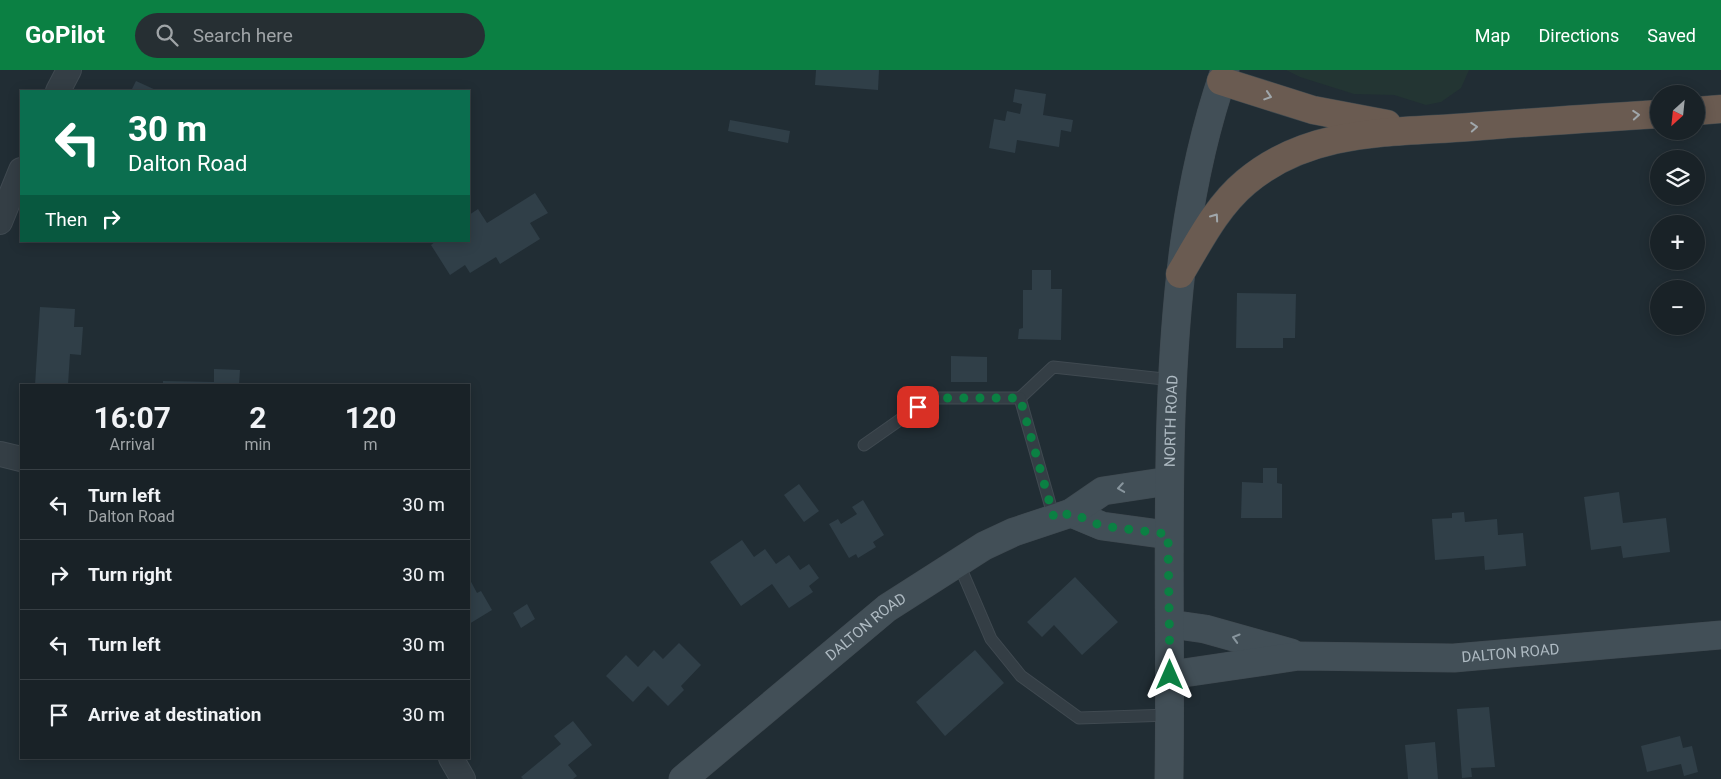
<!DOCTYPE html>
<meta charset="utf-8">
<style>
body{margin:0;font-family:Roboto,sans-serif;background:#262f33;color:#f1f3f6;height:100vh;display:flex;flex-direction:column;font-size:19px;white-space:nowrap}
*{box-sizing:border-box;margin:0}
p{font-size:16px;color:#9fa4a7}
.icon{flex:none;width:28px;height:28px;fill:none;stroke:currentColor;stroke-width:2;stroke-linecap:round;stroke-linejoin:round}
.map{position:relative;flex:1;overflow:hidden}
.drawer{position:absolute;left:20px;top:314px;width:450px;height:375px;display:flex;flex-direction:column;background:#192227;border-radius:0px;box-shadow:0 2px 12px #0003,0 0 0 1px #373f44}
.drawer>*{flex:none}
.guide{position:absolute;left:20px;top:20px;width:450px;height:152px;border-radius:0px;box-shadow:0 2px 12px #0003,0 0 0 1px #373f44;background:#0b6e4f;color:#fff;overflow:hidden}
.needle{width:32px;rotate:207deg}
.tools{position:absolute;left:1650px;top:15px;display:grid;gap:10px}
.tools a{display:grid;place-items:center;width:55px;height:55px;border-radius:50%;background:#192227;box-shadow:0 2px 12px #0003,0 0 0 1px #373f44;font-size:25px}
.pin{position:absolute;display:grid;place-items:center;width:42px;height:42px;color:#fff;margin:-21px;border-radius:10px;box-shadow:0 2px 8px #0006}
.me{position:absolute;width:55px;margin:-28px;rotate:0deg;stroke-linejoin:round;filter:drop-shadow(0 0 4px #0008)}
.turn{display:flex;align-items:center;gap:18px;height:105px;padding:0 25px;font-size:22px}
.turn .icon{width:65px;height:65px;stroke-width:2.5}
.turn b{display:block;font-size:35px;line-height:42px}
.then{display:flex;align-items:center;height:48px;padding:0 25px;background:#0003;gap:10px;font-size:19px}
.eta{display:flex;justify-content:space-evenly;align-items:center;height:85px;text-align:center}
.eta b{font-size:30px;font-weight:700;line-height:35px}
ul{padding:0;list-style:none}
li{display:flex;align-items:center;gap:15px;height:70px;padding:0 25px;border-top:1px solid #373f44}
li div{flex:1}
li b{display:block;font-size:19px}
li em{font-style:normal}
header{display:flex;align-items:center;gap:30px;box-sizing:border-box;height:70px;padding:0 25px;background:#0b8043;color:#fff}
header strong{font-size:24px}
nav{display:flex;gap:28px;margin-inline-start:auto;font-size:18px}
.search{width:350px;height:45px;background:#262f33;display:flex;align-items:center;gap:12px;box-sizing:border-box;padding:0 18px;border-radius:28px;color:#9fa4a7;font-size:19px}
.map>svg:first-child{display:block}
.green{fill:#233533}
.building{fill:#303f48}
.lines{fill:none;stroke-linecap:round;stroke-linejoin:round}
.lane-casing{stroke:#404a51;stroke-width:13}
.street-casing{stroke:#404a51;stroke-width:26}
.secondary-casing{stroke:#404a51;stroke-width:29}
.highway-casing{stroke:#3e494f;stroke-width:29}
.lane{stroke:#343e45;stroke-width:11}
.street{stroke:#343e45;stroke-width:24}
.secondary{stroke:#424f57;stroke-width:28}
.highway{stroke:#6a5b51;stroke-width:28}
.oneway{stroke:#a0a7ab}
.oneway2{stroke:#88959d}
.route{stroke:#0b8043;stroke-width:9;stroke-dasharray:0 16.2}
.labels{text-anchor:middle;stroke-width:5;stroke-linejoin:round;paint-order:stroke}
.street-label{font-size:15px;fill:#aebac2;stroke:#192329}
</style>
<header>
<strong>GoPilot</strong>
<div class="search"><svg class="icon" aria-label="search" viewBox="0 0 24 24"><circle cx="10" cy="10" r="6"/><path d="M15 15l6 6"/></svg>Search here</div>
<nav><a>Map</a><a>Directions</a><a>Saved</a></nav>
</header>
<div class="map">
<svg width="1721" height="709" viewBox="0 0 1721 709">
<rect width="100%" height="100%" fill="#212d34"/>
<polygon class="green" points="1286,0 1469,0 1461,18 1441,32 1426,35 1394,25 1354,24 1300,7"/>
<g class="building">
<polygon points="816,0 879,0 878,20 815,15"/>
<polygon points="136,11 158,21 131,21"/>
<polygon points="1015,19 1046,24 1043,45 1073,50 1071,62 1061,60 1059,77 1017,70 1015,83 989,78 994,49 1005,51 1007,41 1020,44 1022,34 1013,32"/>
<polygon points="730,50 790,61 788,73 728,61"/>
<polygon points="535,123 548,143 530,153 540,169 500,194 496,187 470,203 465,195 450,205 431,175 436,171 469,171 469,145 478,139 487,153"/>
<polygon points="1032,200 1051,200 1051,219 1062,219 1061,270 1018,269 1019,259 1023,258 1023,220 1032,220"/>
<polygon points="1237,223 1296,224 1295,268 1283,268 1283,278 1236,278"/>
<polygon points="40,237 75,239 74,257 83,257 81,285 70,284 68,315 35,315"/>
<polygon points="951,286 987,287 987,312 951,312"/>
<polygon points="214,299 240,300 239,315 163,315 163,311 214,312"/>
<polygon points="1263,398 1277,398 1277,413 1282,414 1282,448 1241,448 1242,412 1263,413"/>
<polygon points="799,414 819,441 804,452 784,425"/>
<polygon points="1619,422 1623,453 1666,448 1670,482 1623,488 1621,476 1591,480 1584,427"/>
<polygon points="863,430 884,465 873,472 876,477 858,488 856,484 849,488 829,454 838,449 841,454 857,444 852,437"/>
<polygon points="1464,442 1465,452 1497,449 1498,465 1523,463 1526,496 1485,500 1484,486 1435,490 1432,449 1452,448 1452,443"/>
<polygon points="742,470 754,487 765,479 776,494 789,485 800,500 809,494 819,508 809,516 813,522 789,538 772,514 741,536 710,492"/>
<polygon points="1075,507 1118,552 1082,585 1054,555 1042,567 1027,552"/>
<polygon points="469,508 477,523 481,521 492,540 469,554"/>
<polygon points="527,534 535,549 521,558 513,543"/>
<polygon points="679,573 701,595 681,616 684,620 668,636 648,616 633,632 606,606 626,585 638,597 654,580 663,589"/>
<polygon points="975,580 1004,613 945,666 916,632"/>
<polygon points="1489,637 1495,697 1471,698 1472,707 1462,708 1457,639"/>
<polygon points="573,651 592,675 568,695 577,706 573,709 523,709 521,707 561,674 554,666"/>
<polygon points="1680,666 1683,678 1692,676 1698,702 1684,706 1681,694 1647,702 1641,676"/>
<polygon points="1435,672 1438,709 1408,709 1405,675"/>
</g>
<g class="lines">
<defs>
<g id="lane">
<polyline points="1020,328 1053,297 1173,310"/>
<polyline points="864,375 931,328 1020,328 1054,448"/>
<polyline points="958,492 991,569 1021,606 1079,648 1170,645"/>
</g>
<g id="street">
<polyline points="58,21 69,0"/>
<polyline points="0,152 21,100"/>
<polyline points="0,384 21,389"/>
<polyline points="451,688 463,709"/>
</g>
<g id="secondary">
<polyline points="1071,443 1102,456 1168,465"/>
<polyline points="1170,554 1205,559 1291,583"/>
<path id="s1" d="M1170 605 1299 586 1454 588 1721 565"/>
<path id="s2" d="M683 709 887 538 984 476 1014 462 1071 443 1103 421 1169 411"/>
<path id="s3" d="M1169 709C1171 588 1167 467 1171 346 1175 229 1186 111 1225 0"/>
</g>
<g id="highway">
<polyline points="1221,11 1313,40 1387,54"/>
<polyline points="1696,41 1721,39"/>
<path d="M1180 204C1199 172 1217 136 1246 112 1310 58 1392 63 1470 57 1533 52 1596 48 1659 44"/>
</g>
</defs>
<use href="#lane" class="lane-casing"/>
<use href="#street" class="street-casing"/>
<use href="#secondary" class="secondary-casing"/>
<use href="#highway" class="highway-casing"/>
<use href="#lane" class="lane"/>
<use href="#street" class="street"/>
<use href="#secondary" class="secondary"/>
<use href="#highway" class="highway"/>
</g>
<defs><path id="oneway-chevron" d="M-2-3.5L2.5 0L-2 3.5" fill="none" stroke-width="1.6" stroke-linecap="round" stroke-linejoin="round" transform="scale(1.25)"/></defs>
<g class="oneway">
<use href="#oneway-chevron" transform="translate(1268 26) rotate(18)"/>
<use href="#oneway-chevron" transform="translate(1636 45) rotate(-4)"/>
<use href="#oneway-chevron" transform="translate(1474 57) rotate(-4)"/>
<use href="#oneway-chevron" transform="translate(1215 147) rotate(-55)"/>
</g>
<g class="oneway2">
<use href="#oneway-chevron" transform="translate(1121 418) rotate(171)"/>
<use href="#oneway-chevron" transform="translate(1236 568) rotate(-164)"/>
</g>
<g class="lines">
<polyline class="route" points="918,337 931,328 1020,328 1054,448 1071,443 1102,456 1168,464 1170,605"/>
</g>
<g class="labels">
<g class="street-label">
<text dy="5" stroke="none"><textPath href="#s3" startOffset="358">NORTH ROAD</textPath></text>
<text dy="5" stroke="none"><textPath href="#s2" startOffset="238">DALTON ROAD</textPath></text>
<text dy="5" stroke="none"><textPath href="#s1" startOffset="342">DALTON ROAD</textPath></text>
</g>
</g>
</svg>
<div class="tools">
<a><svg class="needle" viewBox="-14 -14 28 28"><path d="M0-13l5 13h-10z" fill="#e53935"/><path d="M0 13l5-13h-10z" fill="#9fa4a7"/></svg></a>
<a><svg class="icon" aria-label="layers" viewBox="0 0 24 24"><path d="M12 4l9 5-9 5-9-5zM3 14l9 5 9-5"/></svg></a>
<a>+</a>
<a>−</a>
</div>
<div class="pin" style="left:918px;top:337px;background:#d93025"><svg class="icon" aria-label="arrive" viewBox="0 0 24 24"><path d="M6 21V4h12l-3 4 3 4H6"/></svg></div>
<svg class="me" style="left:1170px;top:605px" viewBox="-20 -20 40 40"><path d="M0-17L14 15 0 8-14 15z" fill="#0b8043" stroke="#fff" stroke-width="4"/></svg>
<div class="guide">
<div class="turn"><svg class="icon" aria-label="left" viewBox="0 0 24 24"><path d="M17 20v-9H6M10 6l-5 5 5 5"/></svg><div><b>30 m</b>Dalton Road</div></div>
<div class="then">Then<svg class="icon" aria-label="right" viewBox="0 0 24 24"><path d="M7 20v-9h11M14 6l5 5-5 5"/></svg></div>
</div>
<section class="drawer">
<div class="eta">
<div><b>16:07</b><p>Arrival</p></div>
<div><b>2</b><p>min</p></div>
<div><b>120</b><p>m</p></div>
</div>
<ul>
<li><svg class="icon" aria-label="left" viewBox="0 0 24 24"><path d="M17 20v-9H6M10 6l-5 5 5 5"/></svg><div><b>Turn left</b><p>Dalton Road</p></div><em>30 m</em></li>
<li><svg class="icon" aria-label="right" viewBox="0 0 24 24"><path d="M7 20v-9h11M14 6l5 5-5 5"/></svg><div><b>Turn right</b></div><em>30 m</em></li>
<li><svg class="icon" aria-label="left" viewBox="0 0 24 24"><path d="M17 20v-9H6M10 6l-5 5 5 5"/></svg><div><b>Turn left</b></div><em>30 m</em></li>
<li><svg class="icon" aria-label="arrive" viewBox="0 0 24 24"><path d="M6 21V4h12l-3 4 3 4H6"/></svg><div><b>Arrive at destination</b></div><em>30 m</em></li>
</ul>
</section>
</div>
